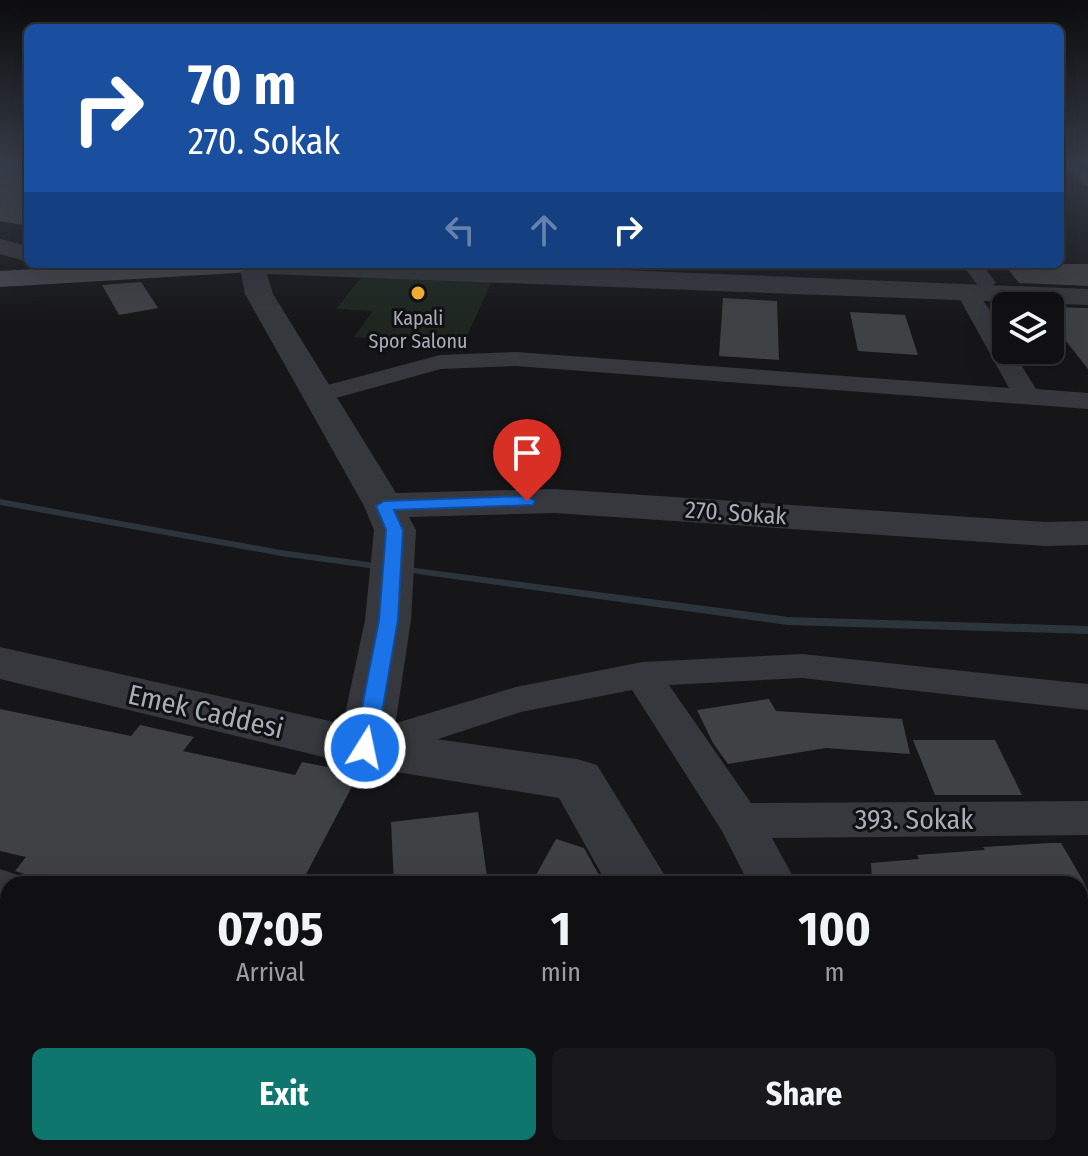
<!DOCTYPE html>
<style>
body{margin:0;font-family:"Fira Sans Condensed",sans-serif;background:#19191b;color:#f1f3f6;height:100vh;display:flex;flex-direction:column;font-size:30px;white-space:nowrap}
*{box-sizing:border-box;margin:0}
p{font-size:26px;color:#9c9d9f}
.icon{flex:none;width:44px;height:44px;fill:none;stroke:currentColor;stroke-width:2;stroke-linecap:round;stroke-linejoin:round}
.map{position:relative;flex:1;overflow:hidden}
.sheet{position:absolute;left:0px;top:876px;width:1088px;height:280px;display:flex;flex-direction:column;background:#101012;border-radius:24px 24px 0 0;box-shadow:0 8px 32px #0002,0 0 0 2px #303032}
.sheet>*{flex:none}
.guide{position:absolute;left:24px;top:24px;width:1040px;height:244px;border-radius:12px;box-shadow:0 8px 32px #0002,0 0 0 2px #303032;background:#1a4fa0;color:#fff;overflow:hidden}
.tools{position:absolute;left:992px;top:292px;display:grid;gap:16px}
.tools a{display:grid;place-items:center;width:72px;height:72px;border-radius:12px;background:#101012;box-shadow:0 8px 32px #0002,0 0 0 2px #303032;font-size:40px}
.pin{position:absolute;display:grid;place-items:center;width:68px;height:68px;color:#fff;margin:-82px -34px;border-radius:50% 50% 50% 0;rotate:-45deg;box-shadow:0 0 8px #0007}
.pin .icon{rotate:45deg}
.me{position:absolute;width:88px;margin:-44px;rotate:10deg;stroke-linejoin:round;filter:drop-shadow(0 0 6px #0008)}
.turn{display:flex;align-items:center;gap:28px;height:168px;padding:0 32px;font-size:36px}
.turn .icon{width:104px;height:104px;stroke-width:2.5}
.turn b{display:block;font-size:56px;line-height:68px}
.lanes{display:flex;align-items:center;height:76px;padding:0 32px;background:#0003;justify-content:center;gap:40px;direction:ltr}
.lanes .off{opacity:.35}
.eta{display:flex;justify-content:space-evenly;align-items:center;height:136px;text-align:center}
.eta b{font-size:48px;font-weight:700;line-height:56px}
.cta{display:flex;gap:16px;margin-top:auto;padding:16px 32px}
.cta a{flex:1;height:92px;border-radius:12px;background:#0f766e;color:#fff;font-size:32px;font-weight:700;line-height:92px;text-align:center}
.cta a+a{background:#19191b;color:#f1f3f6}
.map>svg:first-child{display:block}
.green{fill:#1e261f}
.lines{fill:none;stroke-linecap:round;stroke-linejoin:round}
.stream{fill:#2c353c;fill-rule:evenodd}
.building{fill:#404145}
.minor{fill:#37383d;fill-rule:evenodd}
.tertiary{fill:#37383d;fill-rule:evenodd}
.secondary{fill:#45474d;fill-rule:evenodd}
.route{fill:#1a73e8;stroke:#114b97;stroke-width:2}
.poi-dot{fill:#f2b134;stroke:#111113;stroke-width:3}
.labels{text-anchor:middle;stroke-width:6;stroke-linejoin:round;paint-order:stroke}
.far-poi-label{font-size:20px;fill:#a8adb8;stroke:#111113}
.street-label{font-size:24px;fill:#a8adb8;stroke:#111113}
.near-street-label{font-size:28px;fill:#a8adb8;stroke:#111113}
</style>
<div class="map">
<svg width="1088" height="1156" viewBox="0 0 1088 1156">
<rect width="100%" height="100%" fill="#161618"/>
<polygon class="green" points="363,275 494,276 464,343 354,337 373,311 336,309"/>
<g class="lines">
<g class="stream">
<polygon points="0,499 281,550 383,564 388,567 383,570 281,556 0,505"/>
<polygon points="400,566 788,617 1088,626 1088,634 788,625 396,571 395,569 396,567"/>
</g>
</g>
<g class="building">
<polygon points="0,162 28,166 28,226 0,221"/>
<polygon points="1004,264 1088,264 1088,286 1019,283"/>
<polygon points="141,282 158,308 119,315 102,285"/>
<polygon points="723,298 777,301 779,360 719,356"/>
<polygon points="1050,307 1088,308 1088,369 1050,321"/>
<polygon points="850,312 905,315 918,355 858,351"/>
<polygon points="769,699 776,711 902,719 910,754 826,748 728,764 713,743 697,710"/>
<polygon points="0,709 131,736 140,725 194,737 183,751 295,775 302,762 359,773 301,884 35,884 31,876 15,871 26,857 0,851"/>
<polygon points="913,740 995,740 1022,795 935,795"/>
<polygon points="478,812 488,884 394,884 391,822"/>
<polygon points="556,839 584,848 604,884 531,884"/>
<polygon points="1050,843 1061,843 1085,884 872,884 871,863 919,859 917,855 985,850 983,847"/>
</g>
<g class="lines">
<g class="minor">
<polygon points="1060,162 1075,162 1088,173 1088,186 1082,184"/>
<polygon points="962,264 982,264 996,283 986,289 979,287"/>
<path d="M967 286C981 289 1006 335 1006 350H1012L1036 389 1088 393V409L516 366 441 369 318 403 309 400 305 395 309 390 440 355 516 352 1009 388 956 292Z"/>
<polygon points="802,654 1088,684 1088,710 802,678 669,685 751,803 1088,801 1088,835 772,838 797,884 749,884 722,831 632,690 521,712 365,763 350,759 344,748 350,737 516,687 642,662"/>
</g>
<g class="tertiary">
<polygon points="0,239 28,246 28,262 0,254"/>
<polygon points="101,264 471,264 1088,289 1088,305 267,274 273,294 396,493 554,489 1045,522 1088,521 1088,545 1045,546 554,513 409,517 416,530 411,620 394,733 577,759 597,765 670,884 607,884 559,798 365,767 0,679 0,647 343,724 365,620 374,530 364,506 245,294 241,273 114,272 105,269"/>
<polygon points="0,869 30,879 32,884 8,884 8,924 0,921"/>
<polygon points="1080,1085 1088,1086 1088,1156 1068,1156 1052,1148 1080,1148"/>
<polygon points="314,1148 392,1148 391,1156 313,1156"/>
<polygon points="739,1148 817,1148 820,1156 742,1156"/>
</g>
<polygon class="secondary" points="121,264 248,264 249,265 245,270 236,273 0,287 0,271"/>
</g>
<linearGradient id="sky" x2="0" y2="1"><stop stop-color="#0c0c0d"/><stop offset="0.5" stop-color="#363c48"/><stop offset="1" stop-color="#363c48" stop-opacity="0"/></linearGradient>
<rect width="1088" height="324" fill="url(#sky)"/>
<polygon class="route" points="527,496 535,501 533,505 394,510 403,530 398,620 376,748 373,754 357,754 354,748 379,620 386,530 376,506 384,501"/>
<circle class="poi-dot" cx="418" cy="293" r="8"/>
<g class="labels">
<g class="far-poi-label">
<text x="418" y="325">Kapali<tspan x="418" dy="23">Spor Salonu</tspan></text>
</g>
<g class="street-label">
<text transform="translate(736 513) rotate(4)" y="8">270. Sokak</text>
</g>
<g class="near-street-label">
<text transform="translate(206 711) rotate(13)" y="10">Emek Caddesi</text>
<text x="914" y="829">393. Sokak</text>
</g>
</g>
</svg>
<div class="tools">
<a><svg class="icon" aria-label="layers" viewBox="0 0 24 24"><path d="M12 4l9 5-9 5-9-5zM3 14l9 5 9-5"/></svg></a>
</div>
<div class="pin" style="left:527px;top:501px;background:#d93025"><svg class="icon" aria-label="arrive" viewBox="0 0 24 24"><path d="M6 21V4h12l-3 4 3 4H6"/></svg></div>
<svg class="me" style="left:365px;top:748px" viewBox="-20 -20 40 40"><circle r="17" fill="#1a73e8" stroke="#fff" stroke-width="3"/><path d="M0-11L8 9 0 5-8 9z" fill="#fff"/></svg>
<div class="guide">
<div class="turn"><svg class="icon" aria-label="right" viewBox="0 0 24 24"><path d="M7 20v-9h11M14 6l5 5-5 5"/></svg><div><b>70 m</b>270. Sokak</div></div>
<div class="lanes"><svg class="icon off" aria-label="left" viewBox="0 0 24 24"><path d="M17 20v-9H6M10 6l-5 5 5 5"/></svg><svg class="icon off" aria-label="ahead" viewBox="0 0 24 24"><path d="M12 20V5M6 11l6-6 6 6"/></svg><svg class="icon" aria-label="right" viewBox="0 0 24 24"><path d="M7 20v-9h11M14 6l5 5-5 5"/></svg></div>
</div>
<section class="sheet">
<div class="eta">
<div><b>07:05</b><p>Arrival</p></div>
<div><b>1</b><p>min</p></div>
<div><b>100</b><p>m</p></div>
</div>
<div class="cta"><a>Exit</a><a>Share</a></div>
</section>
</div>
